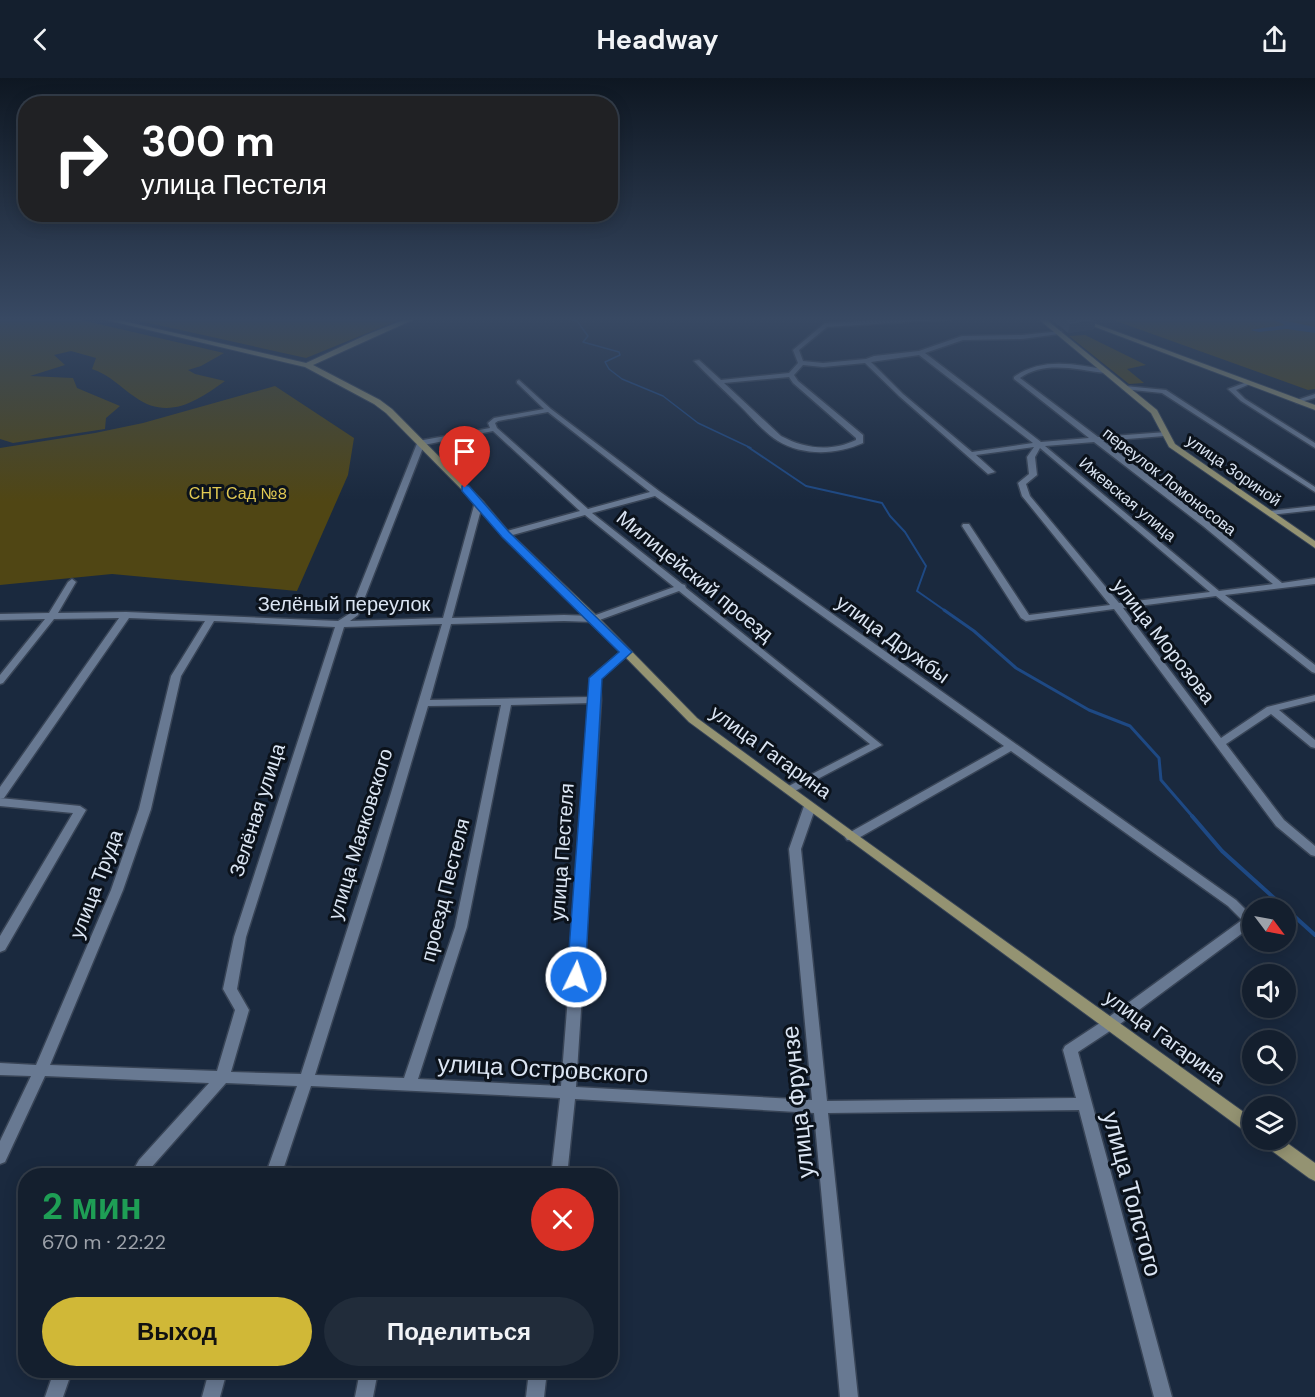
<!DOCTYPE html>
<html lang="ru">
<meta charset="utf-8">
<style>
body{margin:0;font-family:"DM Sans",sans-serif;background:#212c3a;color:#f1f3f6;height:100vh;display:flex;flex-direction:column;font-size:22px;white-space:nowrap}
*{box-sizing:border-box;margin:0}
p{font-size:20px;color:#9da2aa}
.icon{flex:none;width:33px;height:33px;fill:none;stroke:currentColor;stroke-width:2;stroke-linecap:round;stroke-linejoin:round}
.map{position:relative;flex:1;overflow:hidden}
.panel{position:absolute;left:18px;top:1090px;width:600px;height:210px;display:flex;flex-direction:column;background:#141f2e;border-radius:24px;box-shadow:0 3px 15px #0003,0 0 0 2px #333d4a}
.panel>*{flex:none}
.banner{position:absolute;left:18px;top:18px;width:600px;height:126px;border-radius:24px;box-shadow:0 3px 15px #0003,0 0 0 2px #333d4a;background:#202124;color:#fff;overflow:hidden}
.needle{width:39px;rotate:122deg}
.tools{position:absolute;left:1242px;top:820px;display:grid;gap:12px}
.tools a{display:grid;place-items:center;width:54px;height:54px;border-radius:50%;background:#141f2e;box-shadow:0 3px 15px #0003,0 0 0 2px #333d4a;font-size:30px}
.pin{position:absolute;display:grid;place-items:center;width:51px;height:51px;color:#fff;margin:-62px -26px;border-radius:50% 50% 50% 0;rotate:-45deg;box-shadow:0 0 6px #0007}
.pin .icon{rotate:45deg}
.me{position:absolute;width:66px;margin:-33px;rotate:4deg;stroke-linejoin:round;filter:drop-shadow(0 0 4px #0008)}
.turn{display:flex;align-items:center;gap:21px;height:126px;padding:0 24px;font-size:27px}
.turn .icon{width:78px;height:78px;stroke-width:2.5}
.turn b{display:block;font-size:42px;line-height:51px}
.round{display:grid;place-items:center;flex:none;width:63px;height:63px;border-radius:32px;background:#212c3a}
.head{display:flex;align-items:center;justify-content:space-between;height:102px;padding:0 24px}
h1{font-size:36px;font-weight:700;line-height:45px;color:#1e9e55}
.button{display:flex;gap:12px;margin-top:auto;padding:12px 24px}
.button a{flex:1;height:69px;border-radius:36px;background:#d0b837;color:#111;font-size:24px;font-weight:700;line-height:69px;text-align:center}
.button a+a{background:#212c3a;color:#f1f3f6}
header{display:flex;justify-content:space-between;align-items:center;height:78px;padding:0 24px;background:#141f2e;font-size:27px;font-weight:700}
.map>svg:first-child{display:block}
.green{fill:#504614}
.water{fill:#1e4984}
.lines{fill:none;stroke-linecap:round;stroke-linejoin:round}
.stream-far3{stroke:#1e4984;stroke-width:1.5}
.stream-far2{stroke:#1e4984;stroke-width:2}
.stream-far1{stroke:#1e4984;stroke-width:3}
.stream{stroke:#1e4984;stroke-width:4}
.minor-casing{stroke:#384456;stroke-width:3}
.major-casing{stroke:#384456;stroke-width:2}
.minor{fill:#687992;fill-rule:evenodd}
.major{fill:#949372;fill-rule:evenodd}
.wall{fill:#3d4c62}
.shaded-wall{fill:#28374d}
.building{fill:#4e5d72;stroke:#647286;stroke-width:1.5}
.route{fill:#1a73e8;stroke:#114b97;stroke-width:1.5}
.labels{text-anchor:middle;stroke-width:6;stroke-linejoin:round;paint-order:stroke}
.far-street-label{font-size:16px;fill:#dbe5f3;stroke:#0b121b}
.far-park-label{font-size:16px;fill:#e2ca53;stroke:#0b121b}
.street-label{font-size:20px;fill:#dbe5f3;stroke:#0b121b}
.near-street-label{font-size:24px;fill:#dbe5f3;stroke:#0b121b}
</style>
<header><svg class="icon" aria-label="back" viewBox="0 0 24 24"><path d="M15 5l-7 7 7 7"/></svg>Headway<svg class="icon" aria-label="share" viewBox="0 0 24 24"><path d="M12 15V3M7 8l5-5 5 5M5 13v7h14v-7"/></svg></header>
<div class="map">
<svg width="1315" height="1319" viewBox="0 0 1315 1319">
<rect width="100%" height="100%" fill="#1a293e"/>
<g class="green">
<path d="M0 239H68L224 275 201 288 188 292 195 296 225 303C197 323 168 343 135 319 120 309 110 297 92 291L96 280 71 273 54 277 65 287 30 298 73 300 77 310 120 328 106 340 105 351 13 365 0 361Z"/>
<polygon points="122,239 407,239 306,280"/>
<polygon points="1105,239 1315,239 1315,311 1308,312"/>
<polygon points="1085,257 1146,287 1127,291 1144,305 1129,306 1069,258"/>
<polygon points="275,308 354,360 348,397 297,513 112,496 0,507 0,370 95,355 143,345"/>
</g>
<polygon class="water" points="1268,239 1315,249 1315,255 1287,251 1259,254 1250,252 1285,247"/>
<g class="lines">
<polyline class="stream-far3" points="562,239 577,243 588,258 583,264 619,274 620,277 605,284 609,291 622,301 663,318 698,345 751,370"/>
<polyline class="stream-far2" points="748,369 806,408 882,425 890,438 905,454 926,488 917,513 947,534"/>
<polyline class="stream-far1" points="944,532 974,553 1016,590 1089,632 1130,648 1159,680 1161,702 1193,739"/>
<polyline class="stream" points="1192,738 1222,773 1315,857"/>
<defs>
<g id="minor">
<path d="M929 239H955L952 241 827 249 799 272 803 283 823 285 866 281 874 278 919 273 962 258 1022 257 1061 253 1062 254 1059 256 1022 261 963 262 925 275 1041 364 1089 360 1014 301V299C1041 279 1076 286 1107 292L1108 293 1105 295C1077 292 1045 282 1020 300L1098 359 1167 354 1168 356 1164 358 1103 363 1209 444 1282 505 1315 500V506L1225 517 1315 587V595L1312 594 1216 518 1123 530 1221 660 1267 629 1315 617V623L1279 632 1315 662V670L1311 669 1271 636 1226 666 1284 742 1315 768V778L1311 777 1276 748 1114 531 1026 543 1021 540 962 448 963 446H969L1029 537 1110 527 1022 418 1018 405 1029 396 1027 379 1034 369 976 377 995 394 988 396 899 318 865 285 823 289 803 287 794 297 798 303 863 357V365C836 377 803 378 778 363 763 354 750 337 737 325 722 310 708 298 694 283L699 282 721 302 789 295 798 285 793 272 825 245ZM919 277 1033 365 972 374 903 316 871 284ZM789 299 793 305 856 360V362C831 374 805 371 781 358L724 305ZM1094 364 1203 448 1273 506 1219 513 1045 368ZM1040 370 1210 514 1119 525 1030 418 1026 406 1037 397 1035 379Z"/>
<path d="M519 302 551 331 659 413 1236 822 1252 838V848L1116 949 1078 974 1172 1319H1154L1079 1032 828 1035 858 1319H840L814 1035 575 1021 567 1098H551L560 1020 311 1008 284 1089 324 1091 329 1093 332 1098H265L297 1008 226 1005 149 1092 146 1098H130L139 1082 209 1005 45 998 5 1084 0 1086V1063L31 998 0 997V985L36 987 111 812 139 731 171 598 205 543 129 540 4 720H0L80 728 86 732 5 872 0 874V858L73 735 0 728V709L119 540 54 541 3 605 0 606V597L45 541 0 542V536L49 535 68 504 72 501 76 504 58 535 126 534 338 543 349 536 418 363 490 350 488 345 494 340 544 331 517 305V303ZM548 334 650 414 588 431 497 350 495 345 498 343ZM493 353 580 433 503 454V458H509L585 437 674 509 593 538 564 537 452 540 483 424 479 422 475 424 443 540 350 543 358 537 424 367ZM655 418 1004 668 847 756 845 759 847 762H855L1011 673 1228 828 1242 842 1106 941 1065 968 1063 972 1076 1020 827 1023 801 771 816 728 810 724 804 728 789 771 812 1022 576 1009 601 622 600 601 631 574 626 571 623 572 592 598 590 600 591 619 430 622 451 546 564 543 594 544 679 513 870 666 785 710 783 712 785 714H793L882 667 686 510 685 507 682 506 592 435ZM214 543 335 549 234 859 223 911 235 932 217 993 50 987 123 812 151 731 181 598ZM442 546 391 715 301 996 231 994 249 932 237 911 246 859 344 549ZM591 625 561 1008 418 1001 467 849 511 627ZM501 627 455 849 404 1000 315 997 381 787 428 628Z"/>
<polygon points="1247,304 1252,305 1236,312 1245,321 1315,365 1315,370 1241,323 1228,311"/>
<polygon points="1125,308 1166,312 1315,409 1315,414 1162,315 1123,311 1122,310"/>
<polygon points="1315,316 1315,320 1297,325 1294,323"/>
<polygon points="1315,428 1315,432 1270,437 1266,435 1270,433"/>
<polygon points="54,1293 72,1293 63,1319 45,1319"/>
<polygon points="209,1293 227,1293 220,1319 202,1319"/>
<polygon points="360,1293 378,1293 373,1319 355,1319"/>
<polygon points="529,1293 547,1293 544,1319 526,1319"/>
</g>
<g id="major">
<polygon points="94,239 105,239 306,285 366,257 411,239 419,239 313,287 380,322 392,331 482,422 509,454 598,539 697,640 856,756 1252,1040 1252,1056 1246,1054 689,644 590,543 503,458 476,426 386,335 374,326 305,289"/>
<polygon points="1036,239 1043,239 1157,332 1175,366 1315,463 1315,470 1169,369 1151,335"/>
<polygon points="1069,239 1077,239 1315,327 1315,332"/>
<polygon points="1261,1062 1283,1062 1315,1085 1315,1103 1309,1100 1264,1067"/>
</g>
</defs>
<use href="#minor" class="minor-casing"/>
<use href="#major" class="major-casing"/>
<use href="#minor" class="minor"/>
<use href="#major" class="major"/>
</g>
<polygon class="wall" points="1050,239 1091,239 1096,241 1094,251 1068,255 1050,240"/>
<polygon class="shaded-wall" points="1096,241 1094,251 1068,255 1070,245"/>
<polygon class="building" points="1063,239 1091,239 1096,241 1070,245"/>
<linearGradient id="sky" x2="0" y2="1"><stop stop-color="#0e1722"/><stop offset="0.57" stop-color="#384963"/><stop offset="1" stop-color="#384963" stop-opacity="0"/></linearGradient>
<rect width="1315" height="423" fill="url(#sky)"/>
<polygon class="route" points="465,407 469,408 509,454 632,574 602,601 585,899 582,904 576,906 570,904 567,899 589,600 619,574 502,459 462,413 462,408"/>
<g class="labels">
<g class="far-street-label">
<text transform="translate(1234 392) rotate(35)" y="6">улица Зориной</text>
<text transform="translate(1170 403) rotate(38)" y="6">переулок Ломоносова</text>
<text transform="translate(1128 421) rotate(40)" y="6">Ижевская улица</text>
</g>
<g class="far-park-label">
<text x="238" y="421">СНТ Сад №8</text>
</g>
<g class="street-label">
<text transform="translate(695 498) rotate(39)" y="7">Милицейский проезд</text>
<text x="344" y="533">Зелёный переулок</text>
<text transform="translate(893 561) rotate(36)" y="7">улица Дружбы</text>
<text transform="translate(1164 563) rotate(52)" y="7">улица Морозова</text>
<text transform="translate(771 674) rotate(36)" y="7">улица Гагарина</text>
<text transform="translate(257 732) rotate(-72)" y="7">Зелёная улица</text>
<text transform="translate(360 756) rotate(-73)" y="7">улица Маяковского</text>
<text transform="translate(562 774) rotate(-86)" y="7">улица Пестеля</text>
<text transform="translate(96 806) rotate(-69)" y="7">улица Труда</text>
<text transform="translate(445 812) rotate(-76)" y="7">проезд Пестеля</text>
<text transform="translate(1165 959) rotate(36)" y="7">улица Гагарина</text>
</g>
<g class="near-street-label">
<text transform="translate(543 991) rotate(3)" y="8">улица Островского</text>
<text transform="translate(798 1024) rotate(-96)" y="8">улица Фрунзе</text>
<text transform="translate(1132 1116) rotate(75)" y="8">улица Толстого</text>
</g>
</g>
</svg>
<div class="tools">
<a><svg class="needle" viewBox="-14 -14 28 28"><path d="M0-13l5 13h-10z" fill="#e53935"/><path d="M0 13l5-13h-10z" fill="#9da2aa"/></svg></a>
<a><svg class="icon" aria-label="sound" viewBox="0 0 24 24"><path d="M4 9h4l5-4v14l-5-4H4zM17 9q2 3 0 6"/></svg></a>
<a><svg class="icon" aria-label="search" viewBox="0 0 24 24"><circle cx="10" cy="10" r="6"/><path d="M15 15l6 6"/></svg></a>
<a><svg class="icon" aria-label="layers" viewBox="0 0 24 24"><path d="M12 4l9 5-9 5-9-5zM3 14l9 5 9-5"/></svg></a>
</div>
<div class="pin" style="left:465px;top:410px;background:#d93025"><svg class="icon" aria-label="arrive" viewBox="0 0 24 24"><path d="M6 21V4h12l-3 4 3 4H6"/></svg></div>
<svg class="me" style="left:576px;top:899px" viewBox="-20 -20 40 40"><circle r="17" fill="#1a73e8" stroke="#fff" stroke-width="3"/><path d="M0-11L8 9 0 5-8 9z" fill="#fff"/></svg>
<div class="banner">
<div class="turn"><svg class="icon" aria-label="right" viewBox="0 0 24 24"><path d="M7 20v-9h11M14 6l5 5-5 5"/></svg><div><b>300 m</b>улица Пестеля</div></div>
</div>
<section class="panel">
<div class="head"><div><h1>2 мин</h1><p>670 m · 22:22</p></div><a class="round" style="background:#d93025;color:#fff"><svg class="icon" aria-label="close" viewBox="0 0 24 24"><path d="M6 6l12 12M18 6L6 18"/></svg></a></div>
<div class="button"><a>Выход</a><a>Поделиться</a></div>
</section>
</div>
